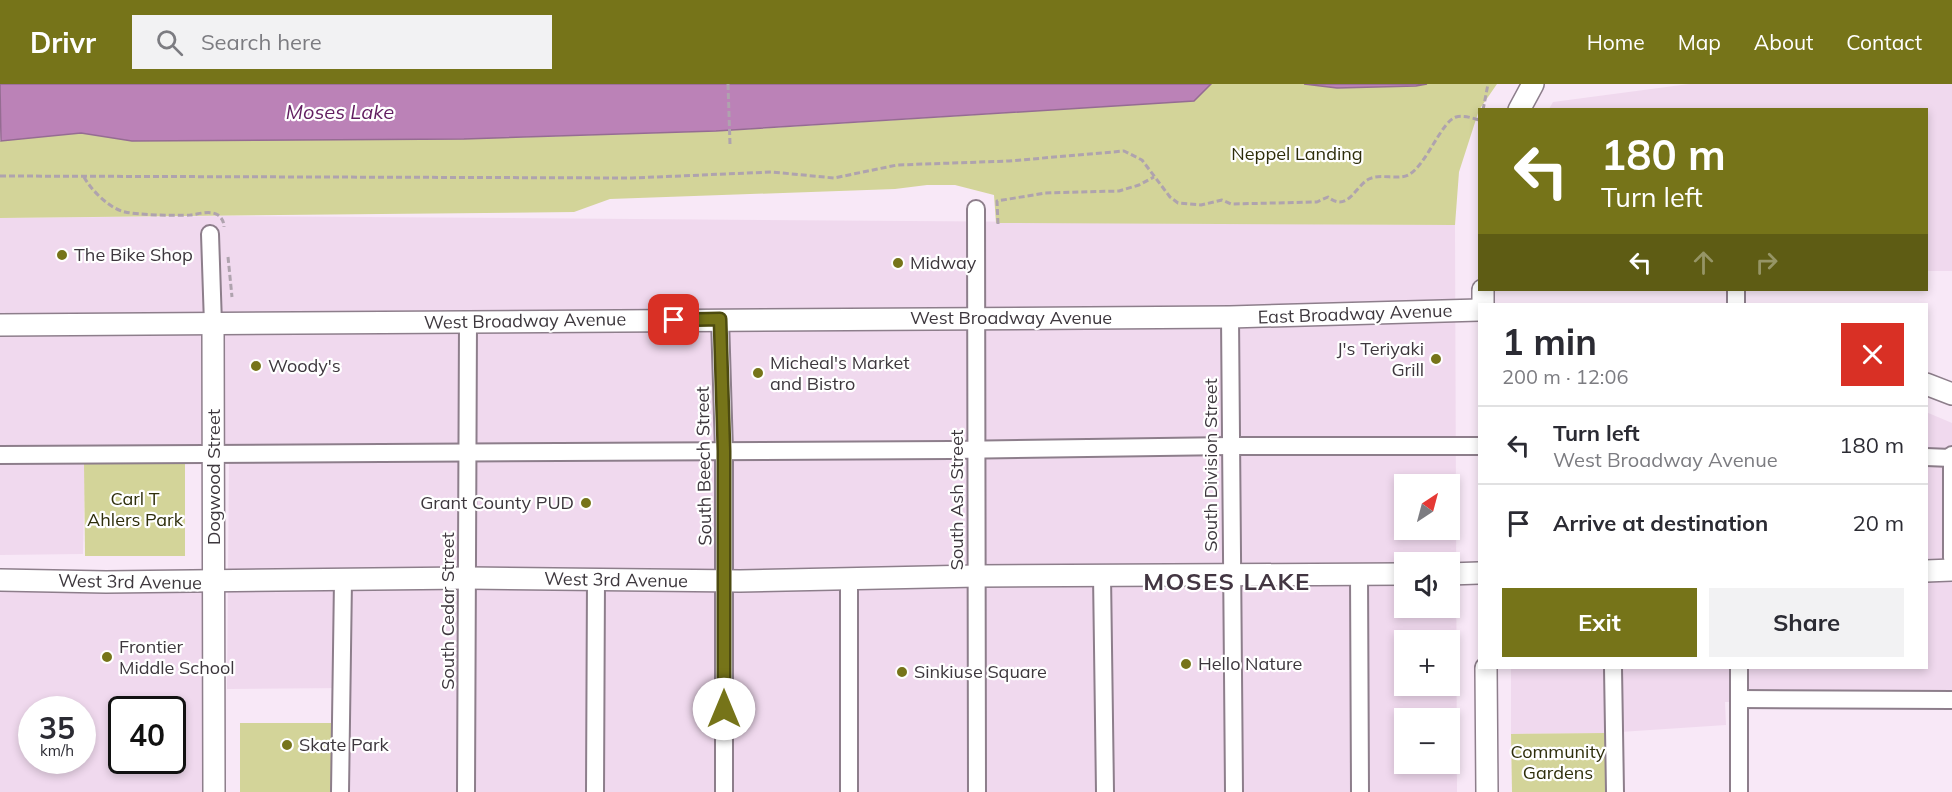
<!DOCTYPE html>
<meta charset="utf-8">
<style>
body{margin:0;font-family:Mulish,sans-serif;background:#f2f2f3;color:#2b2b33;height:100vh;display:flex;flex-direction:column;font-size:22px;white-space:nowrap}
*{box-sizing:border-box;margin:0}
p{font-size:20px;color:#7c7c81}
.icon{flex:none;width:33px;height:33px;fill:none;stroke:currentColor;stroke-width:2;stroke-linecap:round;stroke-linejoin:round}
.map{position:relative;flex:1;overflow:hidden}
.drawer{position:absolute;left:1478px;top:219px;width:450px;height:366px;display:flex;flex-direction:column;background:#fff;border-radius:0px;box-shadow:0 3px 9px #0003}
.drawer>*{flex:none}
.hud{position:absolute;left:1478px;top:24px;width:450px;height:183px;border-radius:0px;box-shadow:0 3px 9px #0003;background:#767419;color:#fff;overflow:hidden}
.needle{width:39px;rotate:36deg}
.fabs{position:absolute;left:1394px;top:390px;display:grid;gap:12px}
.fabs a{display:grid;place-items:center;width:66px;height:66px;border-radius:0px;background:#fff;box-shadow:0 3px 9px #0003;font-size:30px}
.speed{position:absolute;left:18px;top:612px;display:flex;gap:12px;font-size:30px;font-weight:700;text-align:center}
.speed>*{display:grid;place-content:center;width:78px;height:78px;border-radius:50%;background:#fff;box-shadow:0 3px 9px #0003;line-height:1}
.speed small{font-size:15px;font-weight:400}
.speed .limit{border:3px solid #111;border-radius:9px;background:#fff;color:#111}
.pin{position:absolute;display:grid;place-items:center;width:51px;height:51px;color:#fff;margin:-26px;border-radius:12px;box-shadow:0 3px 9px #0006}
.me{position:absolute;width:66px;margin:-33px;rotate:0deg;stroke-linejoin:round;filter:drop-shadow(0 0 4px #0008)}
.turn{display:flex;align-items:center;gap:21px;height:126px;padding:0 24px;font-size:27px}
.turn .icon{width:78px;height:78px;stroke-width:2.5}
.turn b{display:block;font-size:42px;line-height:51px}
.lanes{display:flex;align-items:center;height:57px;padding:0 24px;background:#0003;justify-content:center;gap:30px;direction:ltr}
.lanes .off{opacity:.35}
.round{display:grid;place-items:center;flex:none;width:63px;height:63px;border-radius:0px;background:#f2f2f3}
.overview{display:flex;align-items:center;justify-content:space-between;height:102px;padding:0 24px}
h1{font-size:36px;font-weight:700;line-height:45px}
.action{display:flex;gap:12px;margin-top:auto;padding:12px 24px}
.action a{flex:1;height:69px;border-radius:0px;background:#767419;color:#fff;font-size:24px;font-weight:700;line-height:69px;text-align:center}
.action a+a{background:#f2f2f3;color:#2b2b33}
ul{padding:0;list-style:none}
li{display:flex;align-items:center;gap:18px;height:78px;padding:0 24px;border-top:2px solid #e1e1e2}
li div{flex:1}
li b{display:block;font-size:22px}
li em{font-style:normal}
header{display:flex;align-items:center;gap:36px;box-sizing:border-box;height:84px;padding:0 30px;background:#767419;color:#fff}
header strong{font-size:28px}
nav{display:flex;gap:33px;margin-inline-start:auto;font-size:21px}
.search{width:420px;height:54px;background:#f2f2f3;display:flex;align-items:center;gap:15px;box-sizing:border-box;padding:0 21px;border-radius:0px;color:#7c7c81;font-size:22px}
.map>svg:first-child{display:block}
.built{fill:#f0d9ee;fill-rule:evenodd}
.green{fill:#d3d499}
.water{fill:#bb82b7;stroke:#956c92;stroke-width:1.5}
.lines{fill:none;stroke-linecap:round;stroke-linejoin:round}
.minor-casing{stroke:#8d7e8b;stroke-width:20}
.major-casing{stroke:#8d7e8b;stroke-width:24}
.path{stroke:#afa3ae;stroke-width:3;stroke-dasharray:6 3;stroke-linecap:butt}
.minor{stroke:#fff;stroke-width:16}
.major{stroke:#fff;stroke-width:21}
.route-casing{stroke:#4d4b10;stroke-width:15}
.route{stroke:#767419;stroke-width:10}
.poi-dot{fill:#767419;stroke:#fff;stroke-width:2}
.labels{text-anchor:middle;stroke-width:4.5;stroke-linejoin:round;paint-order:stroke}
.park-label{font-size:18px;fill:#2e2e0b;stroke:#fff}
.poi-label{font-size:18px;fill:#3d373d;stroke:#fff;text-anchor:start}
.street-label{font-size:18px;fill:#3d373d;stroke:#fff}
.water-label{font-size:20px;font-style:italic;fill:#621e60;stroke:#fff}
.district-label{font-size:24px;font-weight:bold;letter-spacing:1.5px;fill:#433642;stroke:#fff}
</style>
<header>
<strong>Drivr</strong>
<div class="search"><svg class="icon" aria-label="search" viewBox="0 0 24 24"><circle cx="10" cy="10" r="6"/><path d="M15 15l6 6"/></svg>Search here</div>
<nav><a>Home</a><a>Map</a><a>About</a><a>Contact</a></nav>
</header>
<div class="map">
<svg width="1952" height="708" viewBox="0 0 1952 708">
<rect width="100%" height="100%" fill="#f8e8f7"/>
<g class="built">
<polygon points="1689,0 1952,0 1952,187 1926,187 1926,26 1549,25 1553,18"/>
<path d="M231 132 1455 141 1457 708H345L347 604 227 605 229 378 85 379 83 470 0 471V134ZM1404 400H1449V446H1404ZM1404 478H1449V524H1404ZM1404 556H1449V602H1404ZM1404 634H1449V680H1404Z"/>
<polygon points="1926,328 1952,339 1952,616 1725,618 1726,641 1605,649 1511,650 1511,584 1926,584"/>
<path d="M0 495 214 498V708H0ZM32 626H82V676H32ZM122 626H172V676H122Z"/>
</g>
<g class="green">
<polygon points="1211,0 1303,0 1337,4 1416,2 1427,0 1497,0 1479,26 1459,88 1455,141 996,139 994,111 955,101 927,101 895,105 610,115 574,128 0,134 0,57 81,49 132,57 464,55 722,47 1194,17"/>
<polygon points="185,378 185,472 85,472 84,379"/>
<polygon points="240,639 333,639 334,708 240,708"/>
<polygon points="1605,649 1605,708 1512,708 1511,650"/>
</g>
<g class="water">
<polygon points="0,0 1211,0 1194,17 716,47 464,55 132,57 81,49 1,57"/>
<polygon points="1304,0 1427,0 1416,2 1337,4"/>
</g>
<g class="lines">
<defs>
<g id="minor">
<polyline points="976,125 977,708"/>
<polyline points="210,150 213,240"/>
<polyline points="1736,220 1736,206"/>
<polyline points="1230,233 1234,708"/>
<polyline points="720,235 724,367 724,708"/>
<polyline points="0,371 951,366 1231,362 1479,362"/>
<polyline points="1952,371 1952,474"/>
<polyline points="1926,373 1951,374"/>
<polyline points="1359,490 1360,708"/>
<polyline points="1102,491 1105,708"/>
<polyline points="849,495 849,708"/>
<polyline points="1613,584 1615,708"/>
<polyline points="1739,615 1952,616"/>
<polyline points="340,708 343,496"/>
<polyline points="466,708 468,238"/>
<polyline points="595,708 596,496"/>
<polyline points="1739,708 1739,584"/>
</g>
<g id="major">
<polyline points="1519,26 1533,0"/>
<polyline points="1483,220 1483,206"/>
<polyline points="213,240 214,708"/>
<polyline points="0,241 1230,233 1479,226"/>
<polyline points="1926,300 1952,310"/>
<polyline points="1926,487 1952,486"/>
<polyline points="1449,490 1479,489"/>
<polyline points="0,496 106,498 468,494 740,497 977,492 1404,490"/>
<polyline points="1486,584 1487,708"/>
</g>
</defs>
<use href="#minor" class="minor-casing"/>
<use href="#major" class="major-casing"/>
<g class="path">
<polyline points="728,0 730,60"/>
<polyline points="1483,26 1488,0"/>
<path d="M0 92 632 94 772 88 834 94 897 81 1009 77 1124 67 1142 76 1170 113 1178 119 1201 121 1222 116 1231 120 1317 118 1328 113C1348 129 1355 102 1369 95 1381 89 1399 97 1410 90 1427 79 1442 37 1456 33 1464 31 1472 34 1479 36"/>
<path d="M84 93C91 106 110 125 125 128 138 131 177 132 190 131 199 130 210 126 218 131 222 134 224 138 224 143"/>
<polyline points="998,140 997,117 1045,109 1119,107 1139,101 1154,93"/>
<polyline points="228,173 232,213"/>
</g>
<use href="#minor" class="minor"/>
<use href="#major" class="major"/>
</g>
<g class="lines">
<defs>
<polyline id="route" points="674,236 720,235 724,367 724,625"/>
</defs>
<use href="#route" class="route-casing"/>
<use href="#route" class="route"/>
</g>
<g class="poi-dot">
<circle cx="62" cy="171" r="6"/>
<circle cx="898" cy="179" r="6"/>
<circle cx="1436" cy="275" r="6"/>
<circle cx="256" cy="282" r="6"/>
<circle cx="758" cy="289" r="6"/>
<circle cx="586" cy="419" r="6"/>
<circle cx="107" cy="573" r="6"/>
<circle cx="1186" cy="580" r="6"/>
<circle cx="902" cy="588" r="6"/>
<circle cx="287" cy="661" r="6"/>
</g>
<g class="labels">
<g class="park-label">
<text x="1297" y="76">Neppel Landing</text>
<text x="135" y="421">Carl T<tspan x="135" dy="21">Ahlers Park</tspan></text>
<text x="1558" y="674">Community<tspan x="1558" dy="21">Gardens</tspan></text>
</g>
<g class="poi-label">
<text x="74" y="177">The Bike Shop</text>
<text x="910" y="185">Midway</text>
<text x="1424" y="271" text-anchor="end">J's Teriyaki<tspan x="1424" dy="21">Grill</tspan></text>
<text x="770" y="285">Micheal's Market<tspan x="770" dy="21">and Bistro</tspan></text>
<text x="268" y="288">Woody's</text>
<text x="574" y="425" text-anchor="end">Grant County PUD</text>
<text x="119" y="569">Frontier<tspan x="119" dy="21">Middle School</tspan></text>
<text x="1198" y="586">Hello Nature</text>
<text x="914" y="594">Sinkiuse Square</text>
<text x="299" y="667">Skate Park</text>
</g>
<g class="street-label">
<text transform="translate(1355 230) rotate(-2)" y="6">East Broadway Avenue</text>
<text x="1011" y="240">West Broadway Avenue</text>
<text transform="translate(525 237) rotate(-1)" y="6">West Broadway Avenue</text>
<text transform="translate(1211 381) rotate(-90)" y="6">South Division Street</text>
<text transform="translate(704 382) rotate(-91)" y="6">South Beech Street</text>
<text transform="translate(214 393) rotate(-90)" y="6">Dogwood Street</text>
<text transform="translate(957 416) rotate(-90)" y="6">South Ash Street</text>
<text transform="translate(616 496) rotate(1)" y="6">West 3rd Avenue</text>
<text transform="translate(130 498) rotate(1)" y="6">West 3rd Avenue</text>
<text transform="translate(448 527) rotate(-90)" y="6">South Cedar Street</text>
</g>
<g class="water-label">
<text x="340" y="35">Moses Lake</text>
</g>
<g class="district-label">
<text x="1227" y="506">MOSES LAKE</text>
</g>
</g>
</svg>
<div class="fabs">
<a><svg class="needle" viewBox="-14 -14 28 28"><path d="M0-13l5 13h-10z" fill="#e53935"/><path d="M0 13l5-13h-10z" fill="#7c7c81"/></svg></a>
<a><svg class="icon" aria-label="sound" viewBox="0 0 24 24"><path d="M4 9h4l5-4v14l-5-4H4zM17 9q2 3 0 6"/></svg></a>
<a>+</a>
<a>−</a>
</div>
<div class="speed"><div>35<small>km/h</small></div><div class="limit">40</div></div>
<div class="pin" style="left:674px;top:236px;background:#d93025"><svg class="icon" aria-label="arrive" viewBox="0 0 24 24"><path d="M6 21V4h12l-3 4 3 4H6"/></svg></div>
<svg class="me" style="left:724px;top:625px" viewBox="-20 -20 40 40"><circle r="19" fill="#fff"/><path d="M0-13L10 11 0 6-10 11z" fill="#767419"/></svg>
<div class="hud">
<div class="turn"><svg class="icon" aria-label="left" viewBox="0 0 24 24"><path d="M17 20v-9H6M10 6l-5 5 5 5"/></svg><div><b>180 m</b>Turn left</div></div>
<div class="lanes"><svg class="icon" aria-label="left" viewBox="0 0 24 24"><path d="M17 20v-9H6M10 6l-5 5 5 5"/></svg><svg class="icon off" aria-label="ahead" viewBox="0 0 24 24"><path d="M12 20V5M6 11l6-6 6 6"/></svg><svg class="icon off" aria-label="right" viewBox="0 0 24 24"><path d="M7 20v-9h11M14 6l5 5-5 5"/></svg></div>
</div>
<section class="drawer">
<div class="overview"><div><h1>1 min</h1><p>200 m · 12:06</p></div><a class="round" style="background:#d93025;color:#fff"><svg class="icon" aria-label="close" viewBox="0 0 24 24"><path d="M6 6l12 12M18 6L6 18"/></svg></a></div>
<ul>
<li><svg class="icon" aria-label="left" viewBox="0 0 24 24"><path d="M17 20v-9H6M10 6l-5 5 5 5"/></svg><div><b>Turn left</b><p>West Broadway Avenue</p></div><em>180 m</em></li>
<li><svg class="icon" aria-label="arrive" viewBox="0 0 24 24"><path d="M6 21V4h12l-3 4 3 4H6"/></svg><div><b>Arrive at destination</b></div><em>20 m</em></li>
</ul>
<div class="action"><a>Exit</a><a>Share</a></div>
</section>
</div>
